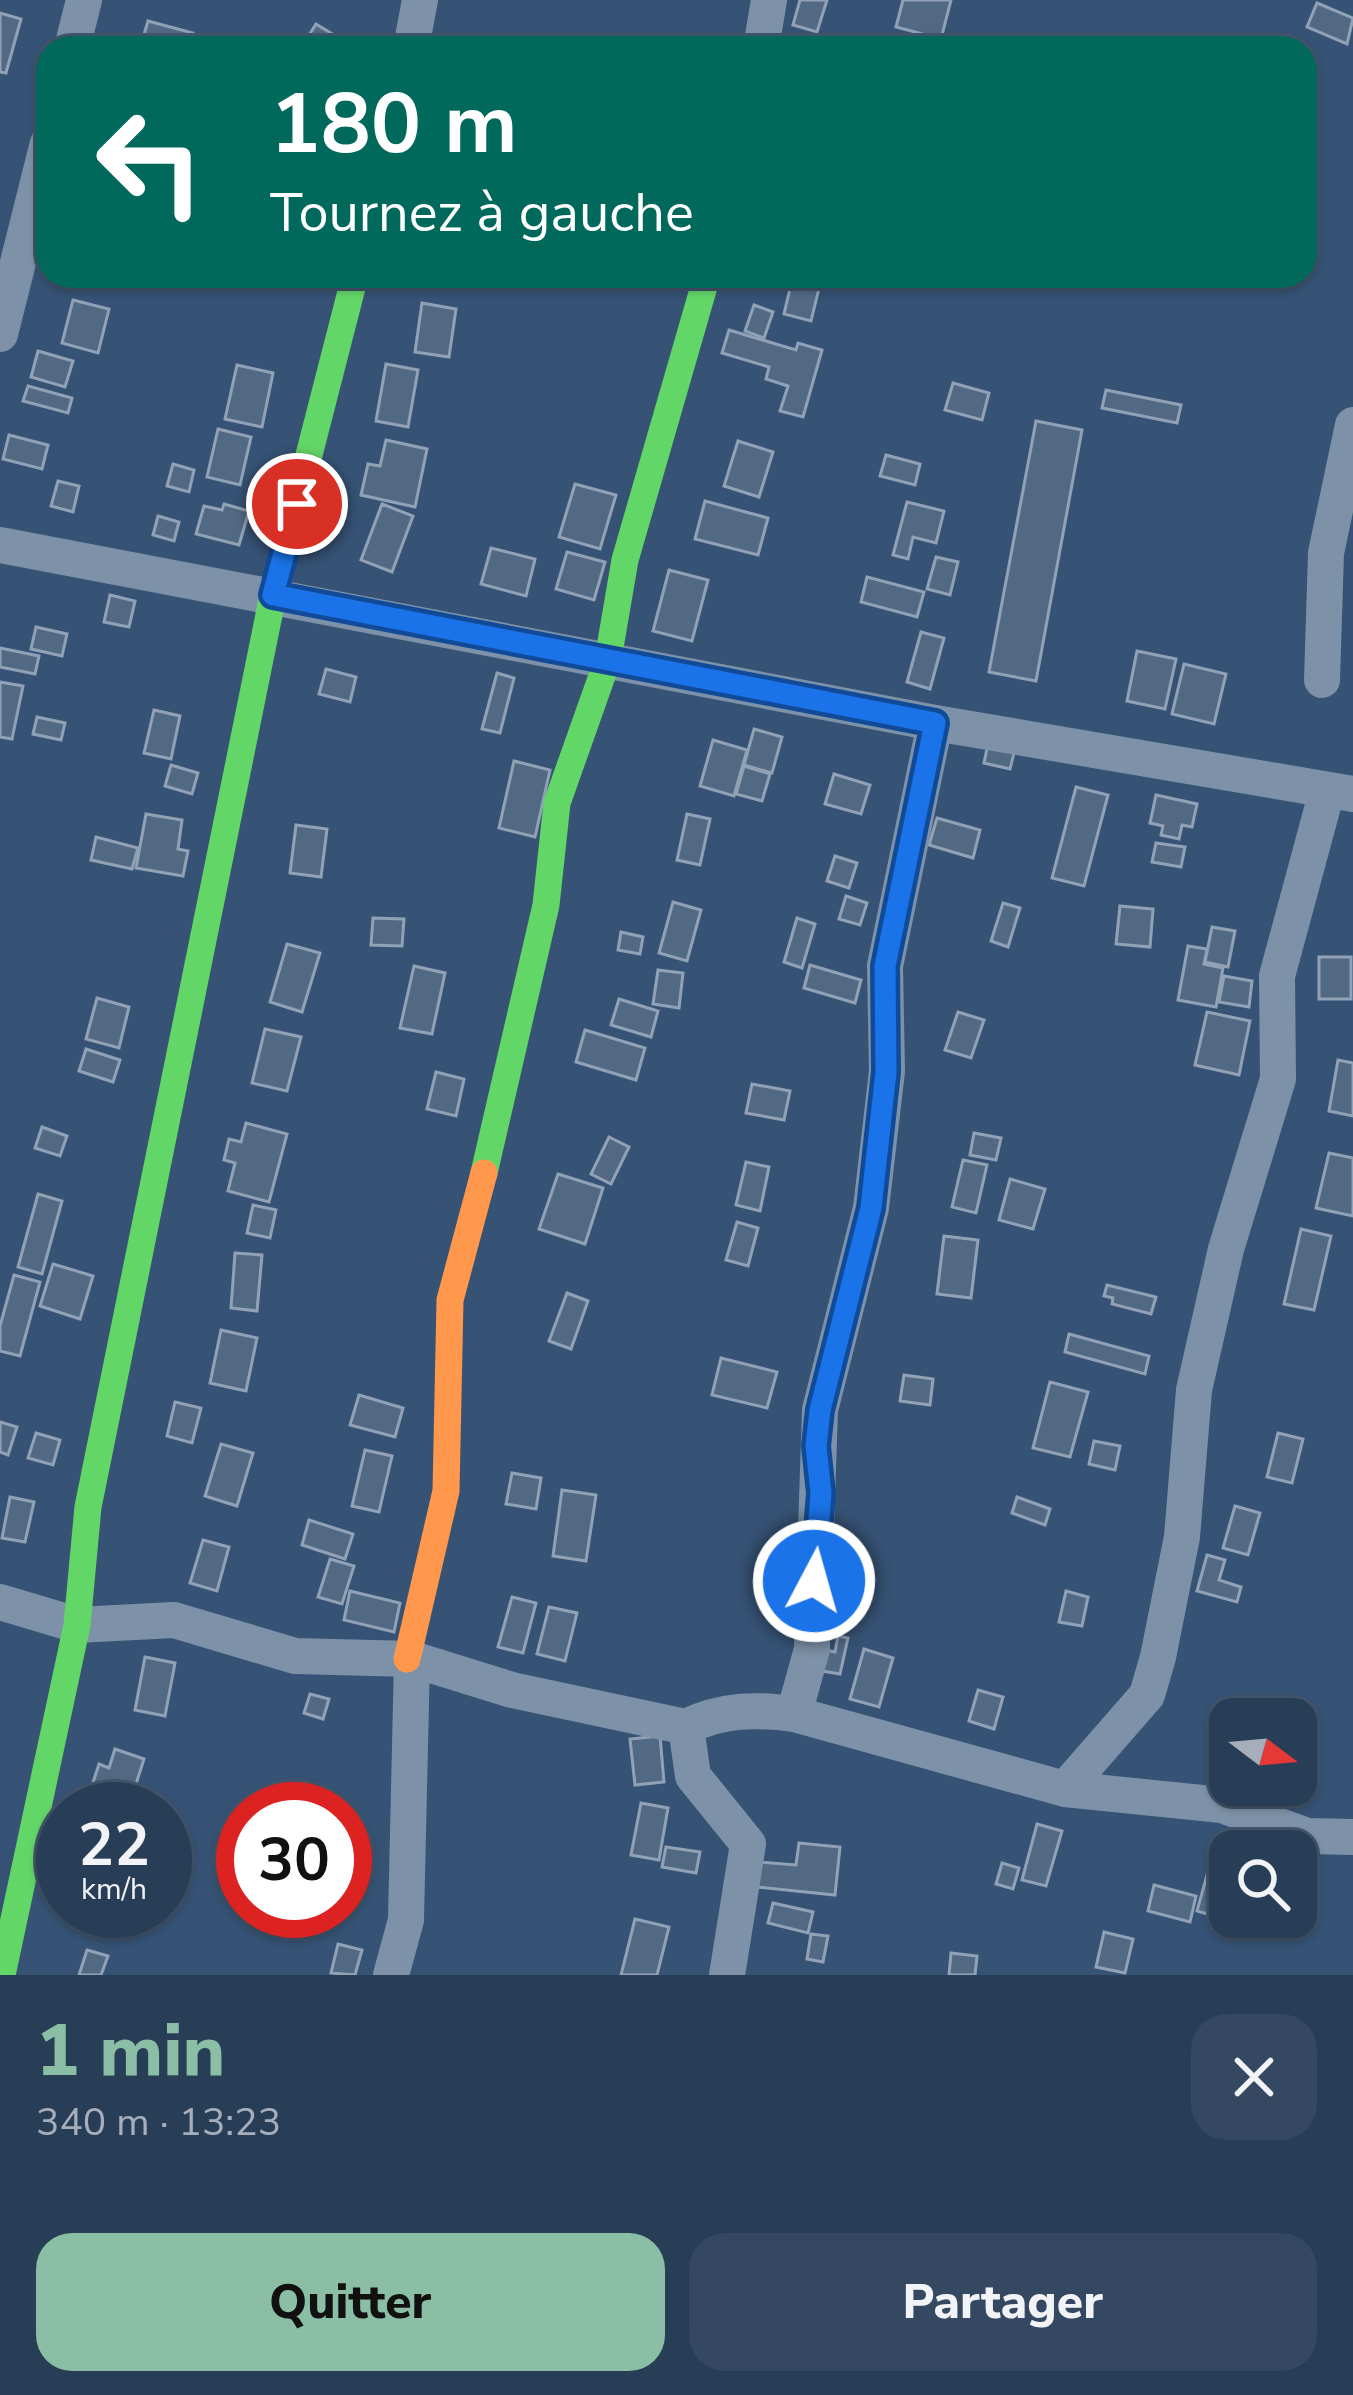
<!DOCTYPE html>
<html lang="fr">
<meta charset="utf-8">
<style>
body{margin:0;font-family:"Nunito Sans",sans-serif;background:#344961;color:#f1f3f6;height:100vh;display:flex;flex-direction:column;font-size:45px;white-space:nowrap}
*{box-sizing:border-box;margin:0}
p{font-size:39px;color:#a5aeba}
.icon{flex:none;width:66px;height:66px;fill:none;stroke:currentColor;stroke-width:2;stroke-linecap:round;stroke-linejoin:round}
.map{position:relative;height:1975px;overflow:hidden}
.details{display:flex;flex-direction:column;background:#283e57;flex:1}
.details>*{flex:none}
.top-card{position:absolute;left:36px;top:36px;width:1281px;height:252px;border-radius:36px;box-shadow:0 3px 9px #0004,0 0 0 3px #44576d;background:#00695c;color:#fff;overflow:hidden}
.needle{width:78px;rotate:106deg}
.controls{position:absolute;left:1209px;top:1698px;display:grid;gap:24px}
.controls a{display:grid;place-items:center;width:108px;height:108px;border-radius:24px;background:#283e57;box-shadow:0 3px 9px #0004,0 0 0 3px #44576d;font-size:60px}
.speed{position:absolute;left:36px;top:1782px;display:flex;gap:24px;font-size:60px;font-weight:700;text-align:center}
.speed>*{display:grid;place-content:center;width:156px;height:156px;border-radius:50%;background:#283e57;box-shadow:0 3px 9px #0004,0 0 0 3px #44576d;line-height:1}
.speed small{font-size:30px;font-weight:400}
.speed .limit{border:18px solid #d22;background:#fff;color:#111}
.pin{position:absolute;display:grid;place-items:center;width:102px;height:102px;color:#fff;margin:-51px;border:6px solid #fff;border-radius:50%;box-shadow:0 3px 12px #0007}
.me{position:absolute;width:132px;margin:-66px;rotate:6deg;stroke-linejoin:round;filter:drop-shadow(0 0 9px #0008)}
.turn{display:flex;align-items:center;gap:42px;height:252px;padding:0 36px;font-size:54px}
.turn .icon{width:156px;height:156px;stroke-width:2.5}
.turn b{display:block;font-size:84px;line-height:102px}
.round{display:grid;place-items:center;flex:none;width:126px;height:126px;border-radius:36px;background:#344961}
.head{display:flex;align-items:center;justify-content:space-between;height:204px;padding:0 36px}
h1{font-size:72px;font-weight:800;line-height:90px;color:#8abfa5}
.action{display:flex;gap:24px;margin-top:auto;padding:24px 36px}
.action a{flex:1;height:138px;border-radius:36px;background:#8abfa5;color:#111;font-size:48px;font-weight:800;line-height:138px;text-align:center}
.action a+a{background:#344961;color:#f1f3f6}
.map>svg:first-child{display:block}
.building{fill:#526984;stroke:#92a2b6;stroke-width:3}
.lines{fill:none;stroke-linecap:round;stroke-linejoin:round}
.street{stroke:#7d92a8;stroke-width:36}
.fast{stroke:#63d668;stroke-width:27}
.slow{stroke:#ff974d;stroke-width:27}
.route-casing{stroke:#114b97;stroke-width:30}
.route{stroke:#1a73e8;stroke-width:21}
</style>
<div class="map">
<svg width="1353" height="1975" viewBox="0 0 1353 1975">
<rect width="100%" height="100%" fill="#365274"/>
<g class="building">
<polygon points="800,0 827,0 817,32 793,25"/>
<polygon points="903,0 951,0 941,39 896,27"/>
<polygon points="1317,3 1353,18 1347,44 1307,27"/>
<polygon points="0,13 21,19 6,73 0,72"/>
<polygon points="148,21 193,33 189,48 140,48"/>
<polygon points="316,24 339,38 333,48 301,48"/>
<polygon points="793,276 822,276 811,321 784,314"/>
<polygon points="73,300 109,309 98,353 62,343"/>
<polygon points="422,303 456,309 449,357 415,352"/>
<polygon points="754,305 773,312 764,338 745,331"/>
<polygon points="729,330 796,350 798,343 822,350 803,417 780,411 788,386 766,379 769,367 722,353"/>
<polygon points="38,351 73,361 65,387 31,377"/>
<polygon points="386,364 418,370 408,427 376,421"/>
<polygon points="237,365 273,373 262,427 225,419"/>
<polygon points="953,383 989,393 982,420 945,410"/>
<polygon points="28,386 72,398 68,413 23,401"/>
<polygon points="1106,390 1181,405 1177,423 1102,408"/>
<polygon points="1036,421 1082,430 1036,681 989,672"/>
<polygon points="218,429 251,437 240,485 207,477"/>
<polygon points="9,435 48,445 42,469 3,459"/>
<polygon points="386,440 427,449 415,507 361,495 368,464 380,466"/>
<polygon points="738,441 773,452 759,497 724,486"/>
<polygon points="886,455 920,464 915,485 880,476"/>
<polygon points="173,464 194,470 189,492 167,486"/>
<polygon points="58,481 79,486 73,512 51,506"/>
<polygon points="575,484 616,495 600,549 559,537"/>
<polygon points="705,501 768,518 758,555 695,539"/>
<polygon points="907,502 944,511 936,543 913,537 908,559 893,555"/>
<polygon points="224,504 249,511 239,545 196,534 204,506 222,510"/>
<polygon points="382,504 413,516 392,572 361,560"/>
<polygon points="158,516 179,522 174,541 153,535"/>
<polygon points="491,548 535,559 526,596 481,584"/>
<polygon points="567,552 605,562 594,600 556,589"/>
<polygon points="936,557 958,562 950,595 927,589"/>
<polygon points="669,570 708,580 692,641 653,631"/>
<polygon points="867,577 924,592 917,617 861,602"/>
<polygon points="110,595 135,601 129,627 104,622"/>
<polygon points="36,627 67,634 62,656 31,649"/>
<polygon points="921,632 944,638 930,689 907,682"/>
<polygon points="0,648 39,656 35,674 0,667"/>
<polygon points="1137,651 1176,659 1165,709 1127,701"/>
<polygon points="1184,664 1226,674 1214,724 1172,714"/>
<polygon points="326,669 356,677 350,702 319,694"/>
<polygon points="497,673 514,678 500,733 482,729"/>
<polygon points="0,682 23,686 12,739 0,737"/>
<polygon points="154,710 180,716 171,759 144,753"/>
<polygon points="37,717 65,723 61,740 33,734"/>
<polygon points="754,729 782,737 772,773 744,765"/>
<polygon points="989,739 1016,745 1010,769 984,763"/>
<polygon points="713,740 747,750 734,796 700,786"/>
<polygon points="514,761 550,770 535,837 499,828"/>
<polygon points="171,765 198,773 192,794 165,786"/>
<polygon points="744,766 770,774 762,801 736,794"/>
<polygon points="834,774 870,785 861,814 825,804"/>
<polygon points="1076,787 1108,795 1084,886 1052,878"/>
<polygon points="1156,795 1197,804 1192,827 1182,825 1179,839 1161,835 1163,826 1150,823"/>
<polygon points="146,814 182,820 178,849 188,851 183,876 136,868"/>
<polygon points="687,814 710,819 700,865 677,860"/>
<polygon points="937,818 980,830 973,858 929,845"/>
<polygon points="296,825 327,829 321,877 290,873"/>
<polygon points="96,837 138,848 132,869 91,860"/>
<polygon points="1156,843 1185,847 1181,867 1152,862"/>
<polygon points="835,856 857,863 849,888 827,881"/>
<polygon points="846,896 867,903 860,925 839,919"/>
<polygon points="673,902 701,910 687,961 659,953"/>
<polygon points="1003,903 1020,908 1008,947 991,941"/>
<polygon points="1120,906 1153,909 1150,947 1116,944"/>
<polygon points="373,918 404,919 402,946 371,945"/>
<polygon points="797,918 815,924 802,968 784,962"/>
<polygon points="1212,927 1235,931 1228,967 1205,962"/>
<polygon points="621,932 643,937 640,954 618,950"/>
<polygon points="287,944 320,953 302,1012 270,1002"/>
<polygon points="1188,946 1207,949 1204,964 1223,968 1216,1007 1178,1000"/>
<rect x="1319" y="957" width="32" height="42"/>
<polygon points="810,965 861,980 855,1003 804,988"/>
<polygon points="414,966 445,973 432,1034 400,1028"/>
<polygon points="658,970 683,973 679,1008 653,1004"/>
<polygon points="1224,976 1252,981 1249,1007 1219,1002"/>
<polygon points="97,998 129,1007 119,1048 86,1039"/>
<polygon points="619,999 658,1011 651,1037 611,1025"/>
<polygon points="958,1012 984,1020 971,1058 945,1050"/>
<polygon points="1207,1012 1250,1021 1239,1075 1195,1065"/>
<polygon points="265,1029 301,1037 287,1091 252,1083"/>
<polygon points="585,1030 645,1048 636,1080 576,1062"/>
<polygon points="86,1049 120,1060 113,1082 79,1071"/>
<polygon points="1338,1060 1353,1063 1353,1116 1329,1111"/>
<polygon points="436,1072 464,1079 456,1116 427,1109"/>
<polygon points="752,1084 790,1091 784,1120 746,1113"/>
<polygon points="246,1123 287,1134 269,1202 228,1191 235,1163 224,1160 229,1139 241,1142"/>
<polygon points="42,1127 67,1136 60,1156 35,1148"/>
<polygon points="974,1133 1001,1138 996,1160 970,1155"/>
<polygon points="609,1137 629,1147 611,1184 591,1174"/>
<polygon points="1329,1153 1353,1158 1353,1216 1316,1208"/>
<polygon points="963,1160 987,1165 976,1213 952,1207"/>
<polygon points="746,1162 769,1167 760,1211 736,1205"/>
<polygon points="558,1174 603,1188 585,1244 539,1229"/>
<polygon points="1010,1179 1045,1189 1033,1229 999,1220"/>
<polygon points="38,1194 62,1201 42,1274 18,1267"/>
<polygon points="253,1205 276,1210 270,1238 247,1233"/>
<polygon points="737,1222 758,1228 748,1266 726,1260"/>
<polygon points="1301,1229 1331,1236 1314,1310 1284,1304"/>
<polygon points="944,1236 978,1240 971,1298 937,1294"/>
<polygon points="235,1253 262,1255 257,1311 231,1308"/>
<polygon points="53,1264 93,1276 80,1319 40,1306"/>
<polygon points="14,1275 40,1282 20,1356 0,1351 0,1326"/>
<polygon points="1107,1285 1156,1297 1151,1314 1112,1304 1113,1298 1104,1296"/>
<polygon points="567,1293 588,1301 571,1349 549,1341"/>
<polygon points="221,1330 257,1338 246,1391 210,1383"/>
<polygon points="1069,1334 1149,1356 1145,1374 1065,1352"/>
<polygon points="721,1358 777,1372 767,1408 712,1395"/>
<polygon points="904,1375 933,1379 930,1405 900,1401"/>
<polygon points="1050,1382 1088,1392 1070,1457 1033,1448"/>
<polygon points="359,1395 403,1408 395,1437 350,1425"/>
<polygon points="175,1402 201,1408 192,1443 167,1436"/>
<polygon points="0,1422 17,1427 8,1455 0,1452"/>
<polygon points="36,1433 60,1440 53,1465 28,1458"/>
<polygon points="1278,1433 1303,1439 1292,1483 1267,1477"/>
<polygon points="1094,1441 1120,1446 1115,1470 1089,1464"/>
<polygon points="221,1444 253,1453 237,1506 205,1496"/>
<polygon points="365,1450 392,1456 379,1512 352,1506"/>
<polygon points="512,1473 541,1478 536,1509 506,1504"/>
<polygon points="562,1490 596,1495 586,1561 553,1556"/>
<polygon points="10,1497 34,1502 25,1542 2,1538"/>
<polygon points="1017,1497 1050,1509 1045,1525 1012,1513"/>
<polygon points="1235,1506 1260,1513 1248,1555 1223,1548"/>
<polygon points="309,1520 353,1534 345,1559 302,1545"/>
<polygon points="203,1540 229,1547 217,1591 190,1583"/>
<polygon points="1207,1555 1225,1560 1219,1580 1241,1587 1237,1602 1197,1591"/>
<polygon points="330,1559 354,1566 342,1604 318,1597"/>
<polygon points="350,1591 400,1603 394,1632 344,1620"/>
<polygon points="1066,1591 1088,1597 1082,1626 1059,1622"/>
<polygon points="512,1597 536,1603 523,1653 498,1647"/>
<polygon points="549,1607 577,1613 565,1661 537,1654"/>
<polygon points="838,1636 848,1638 840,1674 816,1670 820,1649 835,1652"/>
<polygon points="864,1649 893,1658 879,1707 850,1699"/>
<polygon points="145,1657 175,1663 165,1716 135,1710"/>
<polygon points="978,1690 1003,1697 994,1729 969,1721"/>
<polygon points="310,1694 329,1699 323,1719 304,1713"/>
<polygon points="660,1736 664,1782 635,1785 630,1739"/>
<polygon points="115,1749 144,1759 128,1809 86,1804 99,1764 109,1768"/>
<polygon points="641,1803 668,1808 659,1860 631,1855"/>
<polygon points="1037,1824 1062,1831 1046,1886 1022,1880"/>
<polygon points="799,1843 840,1847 835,1895 756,1887 759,1862 796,1865"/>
<polygon points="666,1847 700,1852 696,1873 662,1867"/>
<polygon points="1002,1863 1019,1868 1013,1889 996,1884"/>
<polygon points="1210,1864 1230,1869 1225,1919 1197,1911"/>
<polygon points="1154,1885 1196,1896 1190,1922 1148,1911"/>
<polygon points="773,1903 813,1912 808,1933 768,1923"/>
<polygon points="635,1919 669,1927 657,1975 621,1975"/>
<polygon points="1104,1932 1133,1939 1125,1973 1096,1967"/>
<polygon points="811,1934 828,1936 823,1962 807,1959"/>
<polygon points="338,1944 362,1950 355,1975 331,1973"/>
<polygon points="87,1950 108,1956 101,1975 79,1975"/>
<polygon points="951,1953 977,1956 975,1975 949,1975"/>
</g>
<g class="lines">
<g class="street">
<polyline points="72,48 84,0"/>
<polyline points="411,48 420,0"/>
<polyline points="761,48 769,0"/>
<polyline points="0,334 48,143"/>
<polyline points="0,545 935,723 1353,794"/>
<polyline points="1322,680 1326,553 1353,425"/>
<path d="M0 1602 77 1625 174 1620 295 1656 412 1659 512 1690 686 1727C722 1709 755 1709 794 1714L1065 1789 1222 1805 1307 1836 1353 1837"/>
<polyline points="794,1714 812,1649 820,1410 871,1208 887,1071 885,966 935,723"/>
<polyline points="686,1727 693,1776 748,1844 727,1975"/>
<polyline points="1065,1789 1147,1695 1158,1657 1182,1537 1194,1390 1226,1249 1278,1079 1277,976 1327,791"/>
<polyline points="391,1975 406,1920 412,1659"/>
</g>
<g class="fast">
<polyline points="484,1173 546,905 557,803 608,659 625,560 707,276"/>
<polyline points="2,1975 77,1625 88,1507 273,595 355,276"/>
</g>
<polyline class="slow" points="407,1659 446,1491 450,1300 484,1173"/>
</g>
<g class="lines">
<defs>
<polyline id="route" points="297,504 273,595 935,723 885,966 886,1072 871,1208 820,1410 816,1446 821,1493 814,1581"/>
</defs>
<use href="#route" class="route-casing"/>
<use href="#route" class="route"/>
</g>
</svg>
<div class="controls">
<a><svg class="needle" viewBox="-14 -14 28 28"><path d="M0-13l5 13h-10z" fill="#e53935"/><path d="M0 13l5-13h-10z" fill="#a5aeba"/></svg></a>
<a><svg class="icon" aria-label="search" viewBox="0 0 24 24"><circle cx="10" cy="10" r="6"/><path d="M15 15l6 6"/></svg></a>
</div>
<div class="speed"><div>22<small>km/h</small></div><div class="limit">30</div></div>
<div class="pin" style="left:297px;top:504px;background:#d93025"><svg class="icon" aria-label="arrive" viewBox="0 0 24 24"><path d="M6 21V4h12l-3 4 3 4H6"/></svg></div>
<svg class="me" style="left:814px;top:1581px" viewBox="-20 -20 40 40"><circle r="17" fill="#1a73e8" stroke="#fff" stroke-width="3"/><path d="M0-11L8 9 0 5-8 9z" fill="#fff"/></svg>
<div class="top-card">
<div class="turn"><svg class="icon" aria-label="left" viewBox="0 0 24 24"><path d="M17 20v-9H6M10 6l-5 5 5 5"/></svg><div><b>180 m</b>Tournez à gauche</div></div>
</div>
</div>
<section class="details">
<div class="head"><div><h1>1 min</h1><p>340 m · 13:23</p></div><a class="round"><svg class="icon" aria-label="close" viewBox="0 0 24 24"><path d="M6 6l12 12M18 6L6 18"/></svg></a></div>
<div class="action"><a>Quitter</a><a>Partager</a></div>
</section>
